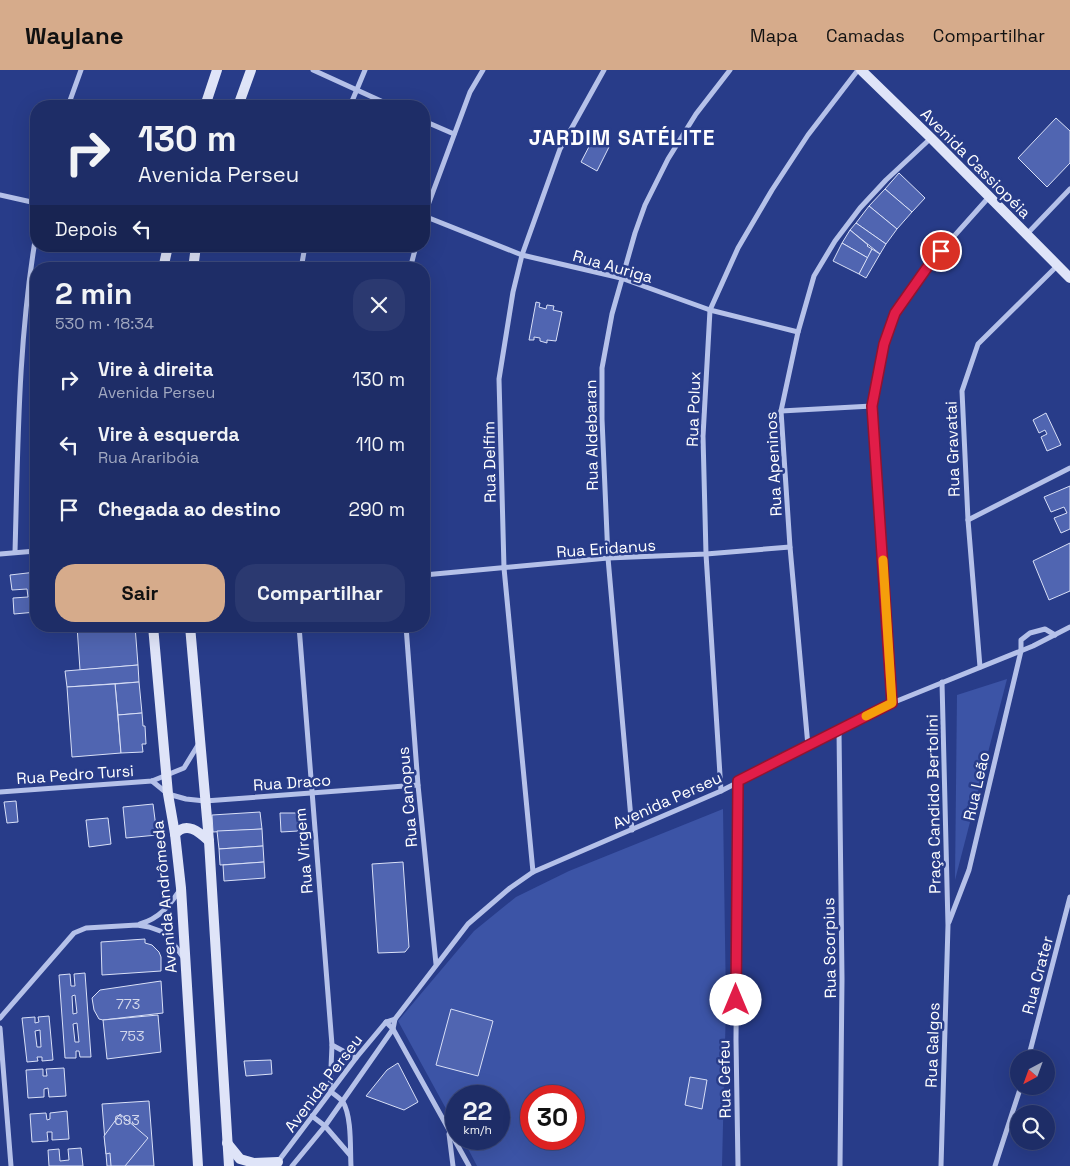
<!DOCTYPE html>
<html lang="pt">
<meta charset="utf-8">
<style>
body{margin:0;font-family:"Space Grotesk",sans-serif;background:#2b3970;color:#f1f3f6;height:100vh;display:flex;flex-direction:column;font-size:19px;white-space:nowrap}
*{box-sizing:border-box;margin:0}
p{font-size:16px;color:#a1a8c0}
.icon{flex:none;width:28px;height:28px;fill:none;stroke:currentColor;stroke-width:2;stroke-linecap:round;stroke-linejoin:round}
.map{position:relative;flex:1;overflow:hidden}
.sheet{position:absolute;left:30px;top:192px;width:400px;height:370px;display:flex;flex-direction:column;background:#1e2d67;border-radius:20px;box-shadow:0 5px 20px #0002,0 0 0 1px #3c497b}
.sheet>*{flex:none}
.guide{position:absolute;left:30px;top:30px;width:400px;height:152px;border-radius:20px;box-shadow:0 5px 20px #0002,0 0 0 1px #3c497b;background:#1e2d67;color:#f1f3f6;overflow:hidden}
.needle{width:32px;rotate:221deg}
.tools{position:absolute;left:1010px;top:980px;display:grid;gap:10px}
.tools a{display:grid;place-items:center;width:45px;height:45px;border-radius:50%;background:#1e2d67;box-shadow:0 5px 20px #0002,0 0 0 1px #3c497b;font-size:25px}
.speed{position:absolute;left:445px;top:1015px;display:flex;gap:10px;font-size:25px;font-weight:700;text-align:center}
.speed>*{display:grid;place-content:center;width:65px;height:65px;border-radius:50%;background:#1e2d67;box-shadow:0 5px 20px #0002,0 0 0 1px #3c497b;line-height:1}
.speed small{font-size:12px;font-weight:400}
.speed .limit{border:8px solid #d22;background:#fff;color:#111}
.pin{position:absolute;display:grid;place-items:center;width:42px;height:42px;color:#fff;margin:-21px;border:2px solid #fff;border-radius:50%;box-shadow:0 1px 5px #0007}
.me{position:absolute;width:55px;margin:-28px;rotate:0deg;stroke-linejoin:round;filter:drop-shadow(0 0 4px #0008)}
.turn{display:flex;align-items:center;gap:18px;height:105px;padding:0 25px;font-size:22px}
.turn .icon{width:65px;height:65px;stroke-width:2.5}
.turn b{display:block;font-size:35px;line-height:42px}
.then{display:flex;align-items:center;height:48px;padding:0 25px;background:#0003;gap:10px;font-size:19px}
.round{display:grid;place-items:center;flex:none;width:52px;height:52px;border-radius:20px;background:#2b3970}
.head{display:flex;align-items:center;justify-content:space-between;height:85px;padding:0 25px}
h1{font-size:30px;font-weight:700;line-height:38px}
.action{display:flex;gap:10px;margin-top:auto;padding:10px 25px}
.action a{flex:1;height:58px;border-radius:20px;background:#d6ab8b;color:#111;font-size:20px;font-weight:700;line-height:58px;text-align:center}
.action a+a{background:#2b3970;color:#f1f3f6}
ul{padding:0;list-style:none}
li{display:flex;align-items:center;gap:15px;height:65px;padding:0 25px}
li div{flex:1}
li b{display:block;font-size:19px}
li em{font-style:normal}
header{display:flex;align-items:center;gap:30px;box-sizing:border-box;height:70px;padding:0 25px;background:#d6ab8b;color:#111}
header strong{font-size:24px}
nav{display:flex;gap:28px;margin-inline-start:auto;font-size:18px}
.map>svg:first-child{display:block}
.green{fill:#3c54a6;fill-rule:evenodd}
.building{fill:#5065b1;stroke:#d9e0f7;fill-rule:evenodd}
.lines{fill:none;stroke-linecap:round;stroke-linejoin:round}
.street{stroke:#b5c1e9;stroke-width:5}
.secondary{stroke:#dfe4f8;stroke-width:10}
.route-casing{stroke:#92132f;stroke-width:12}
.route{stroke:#e11d48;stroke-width:9}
.slow{stroke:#f59e0b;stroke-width:9}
.labels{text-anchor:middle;stroke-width:5;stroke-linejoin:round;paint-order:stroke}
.number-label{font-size:14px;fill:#d3d8ec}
.street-label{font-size:16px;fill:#fff;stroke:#283c89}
.district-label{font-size:21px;font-weight:bold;letter-spacing:1px;fill:#fff;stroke:#283c89}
</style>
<header>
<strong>Waylane</strong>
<nav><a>Mapa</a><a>Camadas</a><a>Compartilhar</a></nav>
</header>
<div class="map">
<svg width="1070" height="1096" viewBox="0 0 1070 1096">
<rect width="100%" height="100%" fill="#283c89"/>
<g class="green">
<polygon points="1007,609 955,810 957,625"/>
<path d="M723 739 726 933 722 1096H477L463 1069H499V1026H456V1057L398 951 474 861 516 827 569 801ZM531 1026H574V1069H531Z"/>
</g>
<g class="building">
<polygon points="1056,48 1070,61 1070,93 1047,117 1018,88"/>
<polygon points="593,69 609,77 597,101 581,92"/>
<polygon points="899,103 925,128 912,142 885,119"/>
<polygon points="885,119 912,142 897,159 869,136"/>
<polygon points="869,136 897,159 886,174 856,153"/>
<polygon points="856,153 886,174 880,184 850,160"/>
<polygon points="850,160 868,175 867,176 872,179 868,188 842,173"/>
<polygon points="842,173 868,188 859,204 833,191"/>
<polygon points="872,179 880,184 866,208 859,204"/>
<polygon points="536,232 540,233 539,237 546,239 547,235 554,236 553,240 562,242 556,271 547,270 547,273 540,271 540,268 534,267 534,270 529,270"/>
<polygon points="1046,343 1061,375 1047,381 1041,367 1047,364 1045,360 1039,363 1033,350"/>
<polygon points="1070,416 1070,459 1061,463 1054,448 1067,443 1064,437 1051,442 1044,427"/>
<polygon points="1070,473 1070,521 1049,530 1033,491"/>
<polygon points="36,502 36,542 14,544 13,528 28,527 27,519 12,520 10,505"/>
<polygon points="77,556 135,556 138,595 80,600"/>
<polygon points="138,595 139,612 67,617 65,601"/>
<polygon points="139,612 142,643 118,645 115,614"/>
<polygon points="115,614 121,683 72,687 67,617"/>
<polygon points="142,643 143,656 145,656 146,674 142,674 143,682 121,683 118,645"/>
<polygon points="16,731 18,752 7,753 4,732"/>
<polygon points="153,734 157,765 126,768 123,737"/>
<polygon points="260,742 262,759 213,762 212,745"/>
<polygon points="280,743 297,743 298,761 281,762"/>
<polygon points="108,748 111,774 89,777 86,750"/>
<polygon points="262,759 263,776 219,779 217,761"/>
<polygon points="263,776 264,792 220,795 219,779"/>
<polygon points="264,792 265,808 224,811 223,795"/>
<polygon points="403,792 409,877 405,882 378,883 372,794"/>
<polygon points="145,869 145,873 152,875 159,882 161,887 161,901 102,905 101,872"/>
<path d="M85 903 91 987H80L79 981H76V988H65L59 905 70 904 71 916H75L74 904ZM75 925 77 943 73 944 72 926ZM77 953 79 972H75L73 954Z"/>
<polygon points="161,911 163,943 103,950 99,949 94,940 92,928 100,920"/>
<polygon points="451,939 493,951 478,1006 436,995"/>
<polygon points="158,945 161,982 107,989 103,950"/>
<path d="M49 946 53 990 42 991V987H37L38 991 27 992 22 948 35 947V953L39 952 38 947ZM40 960 41 977H37L35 961Z"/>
<polygon points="271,990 272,1004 246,1006 244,991"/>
<polygon points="398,993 418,1032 404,1040 366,1026 387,1000"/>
<polygon points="64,998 66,1026 49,1027 48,1018 44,1019 44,1027 28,1028 26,1000 43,999 43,1006 47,1006 46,999"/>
<polygon points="690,1007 707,1010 702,1039 685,1035"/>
<polygon points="149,1031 154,1096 107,1096 102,1034"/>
<polygon points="67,1041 69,1069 52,1070 52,1062 47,1062 48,1071 32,1072 30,1044 46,1043 47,1050 50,1049 50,1043"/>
<polygon points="120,1044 148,1068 125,1096 111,1096 110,1083 106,1084 104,1066"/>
<polygon points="81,1078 83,1096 49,1096 48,1080 59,1079 60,1091 69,1090 68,1079"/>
</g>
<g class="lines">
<g class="street">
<polyline points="313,0 392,36"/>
<polyline points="483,0 470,22 424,146 522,185 621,208 710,240 798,262"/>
<polyline points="68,36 81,0"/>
<polyline points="350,36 365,0"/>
<polyline points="424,51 454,64"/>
<polyline points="0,125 36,133"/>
<polyline points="1026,165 1070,119"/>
<polyline points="301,199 305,176"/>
<polyline points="410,199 416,176"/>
<polyline points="781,341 872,336"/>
<polyline points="968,450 1070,398"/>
<path d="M15 482C18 377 18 270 36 165"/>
<polyline points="0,484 36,481"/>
<polyline points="424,505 608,488 706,484 790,477"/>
<polyline points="299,556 332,975 356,988"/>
<polyline points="406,556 418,715 436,894"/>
<polyline points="980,597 968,450 962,321 978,274 1057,196"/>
<polyline points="892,633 872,336 884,274 895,243 931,192 989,127"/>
<polyline points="839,660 842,909 840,1096"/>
<polyline points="808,676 790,477 781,341 798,262 814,206 835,171 860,138 886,110 931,68"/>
<polyline points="152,711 168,724 186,729 205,731 418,715"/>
<polyline points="721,721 706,484 703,366 710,240 738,178 772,120 808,65 858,0"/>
<polyline points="0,722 152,711 184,698 198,675"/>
<polyline points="632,760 608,488 602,349 602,298 612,244 635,163 645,135 668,89 696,44 730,0"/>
<polyline points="533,802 504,498 499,309 513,222 522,185 560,79 604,0"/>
<polyline points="949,852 969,800 1021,581 1021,570 1030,563 1045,559 1055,565"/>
<path d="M140 854C160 848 168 837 180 820"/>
<polyline points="0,948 74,863 86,858 137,855 149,857 163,862 170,869 183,887"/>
<polyline points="386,952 393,959 469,1096"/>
<polyline points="0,958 11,1096"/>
<path d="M332 975 330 1021C334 1024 340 1028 343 1032 352 1047 350 1079 351 1096"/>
<polyline points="1028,989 1070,827"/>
<polyline points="312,1046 325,1056 350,1085"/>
<polyline points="449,1064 453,1096"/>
<polyline points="277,1093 356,988 386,952 395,949"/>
<polyline points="292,1096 325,1056 393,959 395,949 468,854 510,818 533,802 721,721 892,633 1033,576 1070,557"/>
<polyline points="738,1096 736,970 738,711"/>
<polyline points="941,1096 948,855 942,612"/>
<polyline points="995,1096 1021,1016"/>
</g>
<g class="secondary">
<polyline points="861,0 931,68 1070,208"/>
<polyline points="205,36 217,0"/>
<polyline points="238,36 251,0"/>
<polyline points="163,199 168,176"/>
<polyline points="193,199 196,176"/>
<polyline points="153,556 168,724 175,764 181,818 198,1096"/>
<polyline points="190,556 209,771 229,1096"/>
<path d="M175 764C187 751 199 762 209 771"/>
<polyline points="227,1073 240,1089 254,1093 278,1092"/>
</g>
</g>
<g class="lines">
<defs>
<polyline id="route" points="736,930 738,711 892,633 872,336 884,274 895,243 931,192 941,181"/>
</defs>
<use href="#route" class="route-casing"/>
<use href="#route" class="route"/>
<polyline class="slow" points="866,646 892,633 883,490"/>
</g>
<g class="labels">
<g class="number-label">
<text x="128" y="939">773</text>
<text x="132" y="971">753</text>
<text x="127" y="1055">693</text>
</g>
<g class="street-label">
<text transform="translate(976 93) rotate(45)" y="6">Avenida Cassiopéia</text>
<text transform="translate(613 196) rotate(16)" y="6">Rua Auriga</text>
<text transform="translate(693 339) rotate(-88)" y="6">Rua Polux</text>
<text transform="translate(591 365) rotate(-91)" y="6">Rua Aldebaran</text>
<text transform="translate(952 379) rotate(-92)" y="6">Rua Gravatai</text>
<text transform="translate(489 392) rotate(-91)" y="6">Rua Delfim</text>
<text transform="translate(773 394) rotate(-93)" y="6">Rua Apeninos</text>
<text transform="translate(606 478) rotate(-4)" y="6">Rua Eridanus</text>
<text transform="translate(75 704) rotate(-4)" y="6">Rua Pedro Tursi</text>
<text transform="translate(292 712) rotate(-4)" y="6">Rua Draco</text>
<text transform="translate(976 716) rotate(-77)" y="6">Rua Leão</text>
<text transform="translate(407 727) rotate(-95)" y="6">Rua Canopus</text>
<text transform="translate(667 730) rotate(-24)" y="6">Avenida Perseu</text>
<text transform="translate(933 734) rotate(-91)" y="6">Praça Candido Bertolini</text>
<text transform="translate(303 781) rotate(-95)" y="6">Rua Virgem</text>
<text transform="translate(164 827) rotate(-95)" y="6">Avenida Andrômeda</text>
<text transform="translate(829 878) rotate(-91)" y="6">Rua Scorpius</text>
<text transform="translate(1037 905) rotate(-75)" y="6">Rua Crater</text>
<text transform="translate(932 975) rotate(-88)" y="6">Rua Galgos</text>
<text transform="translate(724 1009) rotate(-91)" y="6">Rua Cefeu</text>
<text transform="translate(323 1013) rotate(-53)" y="6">Avenida Perseu</text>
</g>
<g class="district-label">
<text x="622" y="75">JARDIM SATÉLITE</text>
</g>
</g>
</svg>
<div class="tools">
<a><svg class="needle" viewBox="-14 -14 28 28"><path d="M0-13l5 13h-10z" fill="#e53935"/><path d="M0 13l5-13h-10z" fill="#a1a8c0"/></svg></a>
<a><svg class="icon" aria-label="search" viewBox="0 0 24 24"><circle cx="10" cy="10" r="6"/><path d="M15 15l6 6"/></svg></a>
</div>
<div class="speed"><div>22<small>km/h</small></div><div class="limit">30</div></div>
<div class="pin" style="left:941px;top:181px;background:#d93025"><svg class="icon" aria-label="arrive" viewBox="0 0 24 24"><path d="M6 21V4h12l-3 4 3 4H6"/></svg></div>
<svg class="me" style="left:736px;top:930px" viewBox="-20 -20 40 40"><circle r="19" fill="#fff"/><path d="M0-13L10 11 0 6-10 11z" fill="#e11d48"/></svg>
<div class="guide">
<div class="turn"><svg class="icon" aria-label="right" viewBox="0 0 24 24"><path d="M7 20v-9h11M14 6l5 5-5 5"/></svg><div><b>130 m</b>Avenida Perseu</div></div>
<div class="then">Depois<svg class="icon" aria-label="left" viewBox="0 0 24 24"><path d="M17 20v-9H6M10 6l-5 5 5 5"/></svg></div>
</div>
<section class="sheet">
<div class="head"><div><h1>2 min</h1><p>530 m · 18:34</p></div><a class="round"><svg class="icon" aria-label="close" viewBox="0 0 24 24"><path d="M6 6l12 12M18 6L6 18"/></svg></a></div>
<ul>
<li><svg class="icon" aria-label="right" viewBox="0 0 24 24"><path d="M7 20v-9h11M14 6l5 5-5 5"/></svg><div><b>Vire à direita</b><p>Avenida Perseu</p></div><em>130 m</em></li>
<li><svg class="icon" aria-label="left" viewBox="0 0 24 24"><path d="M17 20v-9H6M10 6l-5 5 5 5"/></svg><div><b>Vire à esquerda</b><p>Rua Araribóia</p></div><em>110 m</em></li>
<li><svg class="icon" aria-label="arrive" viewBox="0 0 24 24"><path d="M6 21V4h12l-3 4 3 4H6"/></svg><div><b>Chegada ao destino</b></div><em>290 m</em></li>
</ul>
<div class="action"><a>Sair</a><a>Compartilhar</a></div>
</section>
</div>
